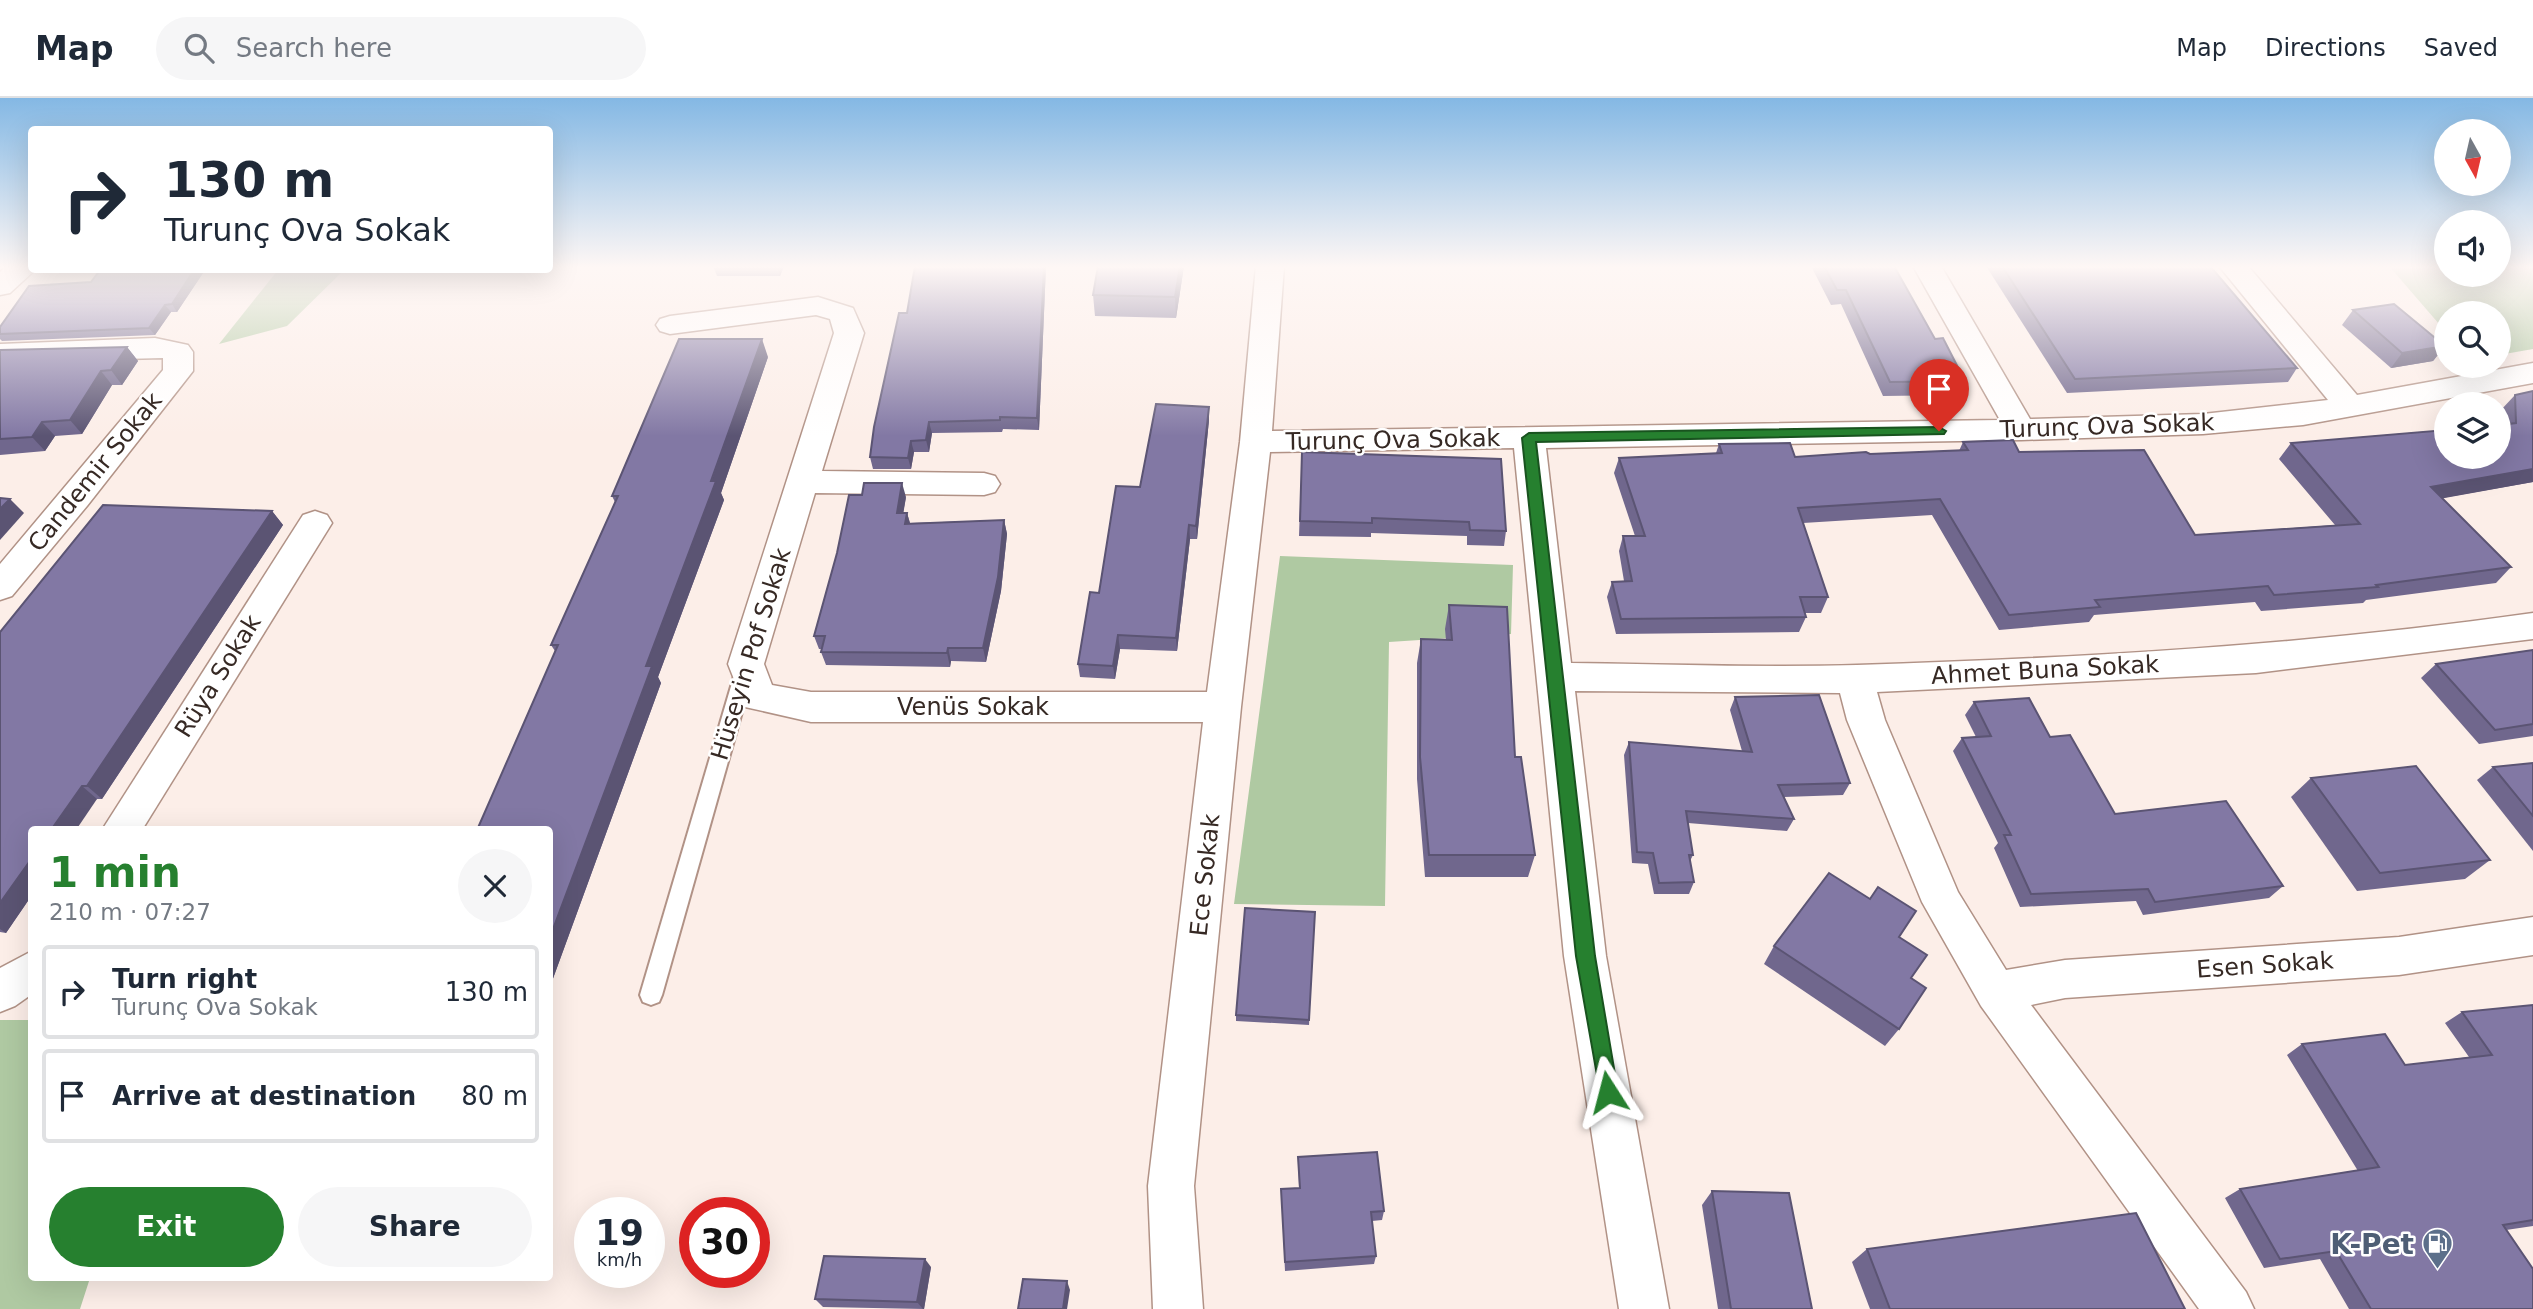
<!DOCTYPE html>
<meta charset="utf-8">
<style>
body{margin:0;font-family:"DejaVu Sans",sans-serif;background:#f6f6f7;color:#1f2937;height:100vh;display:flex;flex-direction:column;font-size:26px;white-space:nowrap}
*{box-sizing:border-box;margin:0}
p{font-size:23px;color:#747a83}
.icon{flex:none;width:38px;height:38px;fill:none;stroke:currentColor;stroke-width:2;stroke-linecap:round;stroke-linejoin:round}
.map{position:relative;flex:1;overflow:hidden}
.drawer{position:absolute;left:28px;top:728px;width:525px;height:455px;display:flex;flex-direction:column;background:#fff;border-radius:7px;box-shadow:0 7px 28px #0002}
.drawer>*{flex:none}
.top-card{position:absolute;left:28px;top:28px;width:525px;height:147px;border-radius:7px;box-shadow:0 7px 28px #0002;background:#fff;color:#1f2937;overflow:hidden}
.needle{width:46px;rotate:172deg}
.controls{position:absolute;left:2434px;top:21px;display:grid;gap:14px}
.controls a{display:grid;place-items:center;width:77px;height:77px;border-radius:50%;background:#fff;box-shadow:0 7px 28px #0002;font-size:35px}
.speed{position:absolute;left:574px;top:1099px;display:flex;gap:14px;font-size:35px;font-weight:700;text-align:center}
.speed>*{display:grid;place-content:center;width:91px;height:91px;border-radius:50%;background:#fff;box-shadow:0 7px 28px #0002;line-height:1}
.speed small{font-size:18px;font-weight:400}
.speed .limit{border:10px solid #d22;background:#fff;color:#111}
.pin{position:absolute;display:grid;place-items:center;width:60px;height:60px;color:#fff;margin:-72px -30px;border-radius:50% 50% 50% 0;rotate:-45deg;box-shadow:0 0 7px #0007}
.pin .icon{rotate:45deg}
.me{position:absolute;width:77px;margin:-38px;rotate:351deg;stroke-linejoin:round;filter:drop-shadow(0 0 5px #0008)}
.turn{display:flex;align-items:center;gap:24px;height:147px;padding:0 21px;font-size:32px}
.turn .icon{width:91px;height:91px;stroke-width:2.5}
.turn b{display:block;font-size:49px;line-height:60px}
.round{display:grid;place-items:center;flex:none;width:74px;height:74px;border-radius:37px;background:#f6f6f7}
.head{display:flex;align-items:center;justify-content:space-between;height:119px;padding:0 21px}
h1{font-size:42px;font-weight:700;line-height:52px;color:#26802f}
.cta{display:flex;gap:14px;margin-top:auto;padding:14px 21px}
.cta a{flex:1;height:80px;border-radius:42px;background:#26802f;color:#fff;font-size:28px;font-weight:700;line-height:80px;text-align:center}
.cta a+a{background:#f6f6f7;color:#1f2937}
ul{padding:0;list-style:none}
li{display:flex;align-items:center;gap:21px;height:94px;margin:0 14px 10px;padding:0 7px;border:4px solid #e0e1e3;border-radius:7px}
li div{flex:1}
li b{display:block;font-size:26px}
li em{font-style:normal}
header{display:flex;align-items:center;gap:42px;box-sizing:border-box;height:98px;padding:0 35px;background:#fff;border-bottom:2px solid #e0e1e3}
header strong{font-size:33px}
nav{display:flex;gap:38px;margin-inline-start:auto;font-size:24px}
.search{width:490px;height:63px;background:#f6f6f7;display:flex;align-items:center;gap:18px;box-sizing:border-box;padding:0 24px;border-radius:38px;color:#747a83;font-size:26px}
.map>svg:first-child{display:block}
.green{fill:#afc9a2}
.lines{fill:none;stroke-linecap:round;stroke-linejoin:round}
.service-casing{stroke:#b19286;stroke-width:4}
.minor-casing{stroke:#b19286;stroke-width:3}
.service{fill:#fff;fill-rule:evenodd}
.minor{fill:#fff;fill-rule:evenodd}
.wall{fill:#70678d}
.shaded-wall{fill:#5b5473}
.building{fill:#8278a4;stroke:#5b5473;stroke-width:2}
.route{fill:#26802f;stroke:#19531f;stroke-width:2}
.labels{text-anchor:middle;stroke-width:5;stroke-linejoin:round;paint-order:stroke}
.street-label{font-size:24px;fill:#362924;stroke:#fff}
.near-service-label{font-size:28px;font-weight:bold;fill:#4e5e75;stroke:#fff;text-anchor:end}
</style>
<header>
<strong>Map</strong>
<div class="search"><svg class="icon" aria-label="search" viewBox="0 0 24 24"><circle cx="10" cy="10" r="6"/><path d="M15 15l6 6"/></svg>Search here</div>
<nav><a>Map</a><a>Directions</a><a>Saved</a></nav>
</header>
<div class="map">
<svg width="2533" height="1211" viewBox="0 0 2533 1211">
<rect width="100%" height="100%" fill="#fceee8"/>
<g class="green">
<polygon points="2389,168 2446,168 2446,177 2499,177 2499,168 2533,168 2533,251 2499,257 2499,215 2446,215 2446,234"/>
<polygon points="278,172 344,172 287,228 219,246"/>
<polygon points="1280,458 1513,467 1511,536 1389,544 1385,808 1234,806"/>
<polygon points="0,922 31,922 32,1180 90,1180 80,1211 0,1211"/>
</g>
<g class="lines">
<defs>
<polygon id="service" points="746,561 753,563 755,568 662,897 659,904 651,907 643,904 640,897 737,568 739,563"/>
<g id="minor">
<polygon points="7,168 32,168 32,172 35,172 10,195 0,197 0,174"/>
<path d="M1256 168H1284L1272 333 2000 322 1913 168H1941L2030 321 2203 316 2328 302 2219 168H2248L2357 297 2533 265V285L2303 327 2203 336 2021 342 1546 350 1571 565C1666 566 1762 570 1857 567 2083 560 2309 547 2533 515V541L2256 575 1877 594 1885 622 1958 794 2006 872 2065 862 2399 839 2533 819V857L2399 877 2065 900 2031 907 2246 1194 2254 1211H2199L1981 908 1922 804 1847 622 1840 595 1575 593 1606 858 1669 1211H1619L1564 858 1514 350 1270 354 1241 609 1194 1088 1203 1211H1153L1148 1088 1203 624H811L745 609 728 566 834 235 830 221 816 217 670 236 660 233 656 227 660 221 670 218 818 199 853 210 864 235 822 373 984 375 995 378 1000 386 995 394 984 397 815 395 764 566 772 587 811 594H1207L1240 344Z"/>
<polygon points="155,240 188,247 193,254 193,273 87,408 12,498 0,502 0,466 163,272 163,260 0,264 0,246"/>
<polygon points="315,413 327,417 332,425 142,732 102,732 303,417"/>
<polygon points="32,853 32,896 15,908 0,914 0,870"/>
</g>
</defs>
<use href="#service" class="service-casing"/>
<use href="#minor" class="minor-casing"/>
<use href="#service" class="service"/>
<use href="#minor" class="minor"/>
</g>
<g class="wall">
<polygon points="713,168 784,168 780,178 717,178"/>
<polygon points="915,168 1046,168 1039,332 1003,331 1002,334 932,335 929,354 914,354 911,371 873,371 870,359 907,215"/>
<polygon points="1098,168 1184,168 1176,220 1095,218 1093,197"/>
<polygon points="1811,168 1894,168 1935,241 1965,283 1958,297 1883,298 1841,206 1831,207"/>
<polygon points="1986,168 2210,168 2297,270 2288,284 2067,295"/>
<polygon points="205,172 177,214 171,214 155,237 2,243 0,241 0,229 91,184"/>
<polygon points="2353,212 2445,248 2433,263 2391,270 2342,227"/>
<polygon points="127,249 138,263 122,287 112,287 82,336 55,338 45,353 0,357 0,252"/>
<polygon points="768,259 721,395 724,402 658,579 661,585 551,886 550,886 550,732 555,553 551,547 615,404 612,398"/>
<polygon points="2515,297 2533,384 2442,400 2511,469 2496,485 2366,502 2363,505 2261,513 2255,504 2094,517 2089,524 1999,532 1932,417 1803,425 1828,499 1821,515 1805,515 1806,519 1799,534 1616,536 1607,499 1612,484 1624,483 1619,453 1623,438 1635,438 1614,375 1619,360 1716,355 1719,346 1795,359 1959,353 1963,344 2019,354 2195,437 2335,427 2279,361 2291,345 2501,327 2500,313"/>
<polygon points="1209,309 1209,322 1197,441 1190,441 1177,553 1120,551 1115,581 1080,579 1078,566 1099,495 1140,389"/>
<polygon points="1302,354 1506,433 1504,448 1467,447 1467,438 1371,435 1371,439 1299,438"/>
<polygon points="906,399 903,415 907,415 910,425 1004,422 1007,436 1001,493 986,564 951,563 950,569 826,567 821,554 822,551 819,551 814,538"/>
<polygon points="272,413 283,427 102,701 97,701 32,732 32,797 6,835 0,834 0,534"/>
<polygon points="1449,507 1515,659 1535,757 1528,779 1425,779 1417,681 1417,565 1421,541 1446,542 1445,531"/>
<polygon points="2533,552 2533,638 2479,646 2421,580 2436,566"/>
<polygon points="1735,599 1850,685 1843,697 1784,699 1794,721 1787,733 1688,725 1693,757 1690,763 1694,784 1689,796 1654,796 1648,766 1632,765 1624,657 1629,644 1742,653 1730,612"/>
<polygon points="1974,604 2050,639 2115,716 2283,788 2269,800 2143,817 2136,803 2020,809 1994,750 1998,745 1953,653 1962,640 1976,639 1965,617"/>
<polygon points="2533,665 2533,753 2477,682 2493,669"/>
<polygon points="2311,680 2490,762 2465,781 2357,793 2291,699"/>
<polygon points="1315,814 1309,927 1236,923 1236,917"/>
<polygon points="1899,839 1911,880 1899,931 1885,948 1764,866 1774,848"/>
<polygon points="2533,907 2533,1128 2506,1132 2533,1211 2349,1211 2320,1161 2264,1170 2225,1100 2240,1091 2358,1073 2287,957 2302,946 2405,967 2469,959 2445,925 2462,914"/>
<polygon points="1298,1059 1384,1113 1382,1122 1372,1123 1376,1158 1374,1166 1285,1173 1281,1091 1299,1090"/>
<polygon points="1712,1093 1812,1211 1718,1211 1702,1107"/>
<polygon points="1867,1151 2185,1211 1870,1211 1852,1164"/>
<polygon points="931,1169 924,1211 823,1209 815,1201"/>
</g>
<g class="shaded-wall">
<polygon points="777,168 784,168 780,178"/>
<polygon points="1044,168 1046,168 1039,332 1037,320"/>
<polygon points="1180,168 1184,168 1176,220 1175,199"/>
<polygon points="194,172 205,172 177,214 172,206"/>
<polygon points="165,207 171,214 155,237 149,230"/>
<polygon points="762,241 768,259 721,395 724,402 658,579 661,585 551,886 550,884 550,839"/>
<polygon points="2445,248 2433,263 2391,270 2402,255"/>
<polygon points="127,249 138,263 122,287 111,272"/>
<polygon points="101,273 112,287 82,336 70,322"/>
<polygon points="1209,309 1209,322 1197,441 1196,428"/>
<polygon points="42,324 55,338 45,353 32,339"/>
<polygon points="929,324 932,335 929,354 926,342"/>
<polygon points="911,343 914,354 911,371 908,360"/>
<polygon points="2533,371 2533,384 2417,405 2431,389"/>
<polygon points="902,385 906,399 901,429 897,415"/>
<polygon points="10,401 24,415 0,442 0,411"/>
<polygon points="272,413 283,427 102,701 87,688"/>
<polygon points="907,415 911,429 905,426"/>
<polygon points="1004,422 1007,436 1001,493 986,564 983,550"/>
<polygon points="1189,427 1190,441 1177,553 1176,540"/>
<polygon points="1118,537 1120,551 1115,581 1113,568"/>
<polygon points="948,550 951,563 950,569 947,555"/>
<polygon points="82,688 97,701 76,732 51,732"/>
<polygon points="32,760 32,797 6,835 0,831 0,805"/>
<polygon points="925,1161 931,1169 924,1211 923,1211 917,1204"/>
<polygon points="1067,1183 1070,1192 1067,1211 1063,1211"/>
</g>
<g class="building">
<polygon points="915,168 1044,168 1037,320 1000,319 1000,322 929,324 926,342 911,343 908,360 870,359 874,329 899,215 907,215"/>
<polygon points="1098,168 1180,168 1175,199 1093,197"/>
<polygon points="1824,168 1894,168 1935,241 1943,240 1965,283 1890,284 1846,192 1837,192"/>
<polygon points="2002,168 2210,168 2297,270 2075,281"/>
<polygon points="100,172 194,172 172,206 165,207 149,230 0,236 0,229 29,188 91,184"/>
<polygon points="2394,206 2445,248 2402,255 2353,212"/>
<polygon points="679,241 762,241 711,383 716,383 646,568 652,568 550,839 550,732 477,732 558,547 551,547 618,398 612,398"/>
<polygon points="127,249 111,272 101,273 70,322 42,324 32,339 0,341 0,252"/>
<polygon points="2533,293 2533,371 2431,389 2511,469 2376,487 2378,489 2274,497 2268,488 2095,502 2100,509 2009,517 1940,401 1798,410 1828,499 1800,499 1806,519 1621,521 1612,484 1632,483 1623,438 1645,438 1619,360 1722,355 1719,346 1790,345 1795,359 1866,354 1870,356 1968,352 1963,344 2013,342 2019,354 2144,352 2195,437 2360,426 2291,345 2446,332 2446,359 2499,359 2499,327 2516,325 2515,297"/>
<polygon points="1156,306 1209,309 1196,428 1189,427 1176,540 1118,537 1113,568 1078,566 1090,494 1099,495 1116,388 1140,389"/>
<polygon points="1302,354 1501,361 1506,433 1470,432 1469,424 1372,420 1372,425 1300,423"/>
<polygon points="864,385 902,385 897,415 907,415 905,426 1004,422 998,479 983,550 948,550 947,555 821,554 825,538 814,538 837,455 849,397 862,397"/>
<polygon points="0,400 10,401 0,411"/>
<polygon points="103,407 272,413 87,688 82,688 51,732 32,732 32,760 0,805 0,534"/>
<polygon points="1449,507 1507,509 1515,659 1521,659 1535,757 1429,757 1420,659 1421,541 1452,542"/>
<polygon points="2533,552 2533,626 2495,632 2436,566"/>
<polygon points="1819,597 1850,685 1778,687 1794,721 1686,713 1693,757 1689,757 1694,784 1659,785 1653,755 1637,754 1629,644 1752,654 1735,599"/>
<polygon points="2029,600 2050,639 2070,637 2115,716 2226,703 2283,788 2155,804 2148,791 2031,796 2004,737 2011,737 1962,640 1991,638 1974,604"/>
<polygon points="2533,665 2533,718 2493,669"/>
<polygon points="2416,668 2490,762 2380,775 2311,680"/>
<polygon points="1829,775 1870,801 1878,789 1916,813 1899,839 1927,857 1911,880 1926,890 1899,931 1774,848"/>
<polygon points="1245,810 1315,814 1309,922 1236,917"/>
<polygon points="2533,907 2533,1122 2503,1127 2533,1171 2533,1211 2371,1211 2336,1153 2280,1161 2240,1091 2379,1069 2302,946 2385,936 2405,967 2492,957 2462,914"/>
<polygon points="1377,1054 1384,1113 1371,1114 1376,1158 1285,1164 1281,1091 1300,1090 1298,1059"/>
<polygon points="1712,1093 1789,1095 1812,1211 1731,1211"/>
<polygon points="2136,1115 2185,1211 1890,1211 1867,1151"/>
<polygon points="824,1158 925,1161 917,1204 815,1201"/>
<polygon points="1023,1181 1067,1183 1063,1211 1018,1211"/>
</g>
<linearGradient id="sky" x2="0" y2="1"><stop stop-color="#84b8e4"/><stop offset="0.5" stop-color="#fef7f5"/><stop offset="1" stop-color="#fef7f5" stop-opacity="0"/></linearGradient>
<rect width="2533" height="338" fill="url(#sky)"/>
<polygon class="route" points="1939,329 1946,333 1944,336 1536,344 1595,858 1618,994 1615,1000 1608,1003 1601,1000 1576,858 1522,340 1529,335"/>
<defs>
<symbol id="fuel-pin" viewBox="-11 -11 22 30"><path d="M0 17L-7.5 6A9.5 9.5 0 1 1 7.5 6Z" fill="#5c6f8a" stroke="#fff"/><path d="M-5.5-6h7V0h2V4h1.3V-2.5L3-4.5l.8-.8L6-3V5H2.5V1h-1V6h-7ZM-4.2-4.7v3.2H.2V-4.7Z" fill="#fff"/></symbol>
</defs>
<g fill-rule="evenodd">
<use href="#fuel-pin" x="2420" y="1128" width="35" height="47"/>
</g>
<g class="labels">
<g class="street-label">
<text transform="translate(2107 328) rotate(-2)" y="8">Turunç Ova Sokak</text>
<text transform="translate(1393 342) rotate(-1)" y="8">Turunç Ova Sokak</text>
<text transform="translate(95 374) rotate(-51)" y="8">Candemir Sokak</text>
<text transform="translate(751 556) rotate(-73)" y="8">Hüseyin Pof Sokak</text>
<text transform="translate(2045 572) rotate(-3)" y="8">Ahmet Buna Sokak</text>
<text transform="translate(218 578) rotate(-58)" y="8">Rüya Sokak</text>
<text x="973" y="617">Venüs Sokak</text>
<text transform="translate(1205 777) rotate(-84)" y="8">Ece Sokak</text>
<text transform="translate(2265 867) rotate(-4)" y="8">Esen Sokak</text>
</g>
<g class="near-service-label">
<text x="2414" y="1156">K-Pet</text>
</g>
</g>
</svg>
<div class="controls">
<a><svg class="needle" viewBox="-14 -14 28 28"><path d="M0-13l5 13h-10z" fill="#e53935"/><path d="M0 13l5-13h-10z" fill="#747a83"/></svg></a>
<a><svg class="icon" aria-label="sound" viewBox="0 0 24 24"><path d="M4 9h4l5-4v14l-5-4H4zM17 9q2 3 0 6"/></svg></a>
<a><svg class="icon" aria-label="search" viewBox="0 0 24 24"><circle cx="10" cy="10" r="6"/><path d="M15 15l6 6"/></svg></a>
<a><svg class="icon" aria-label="layers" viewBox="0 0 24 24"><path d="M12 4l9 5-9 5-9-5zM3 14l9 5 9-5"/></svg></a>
</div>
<div class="speed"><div>19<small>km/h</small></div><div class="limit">30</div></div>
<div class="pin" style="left:1939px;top:333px;background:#d93025"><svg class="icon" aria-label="arrive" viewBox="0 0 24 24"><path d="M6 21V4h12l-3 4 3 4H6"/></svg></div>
<svg class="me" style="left:1608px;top:994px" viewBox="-20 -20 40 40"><path d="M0-17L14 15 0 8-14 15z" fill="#26802f" stroke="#fff" stroke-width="4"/></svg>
<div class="top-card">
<div class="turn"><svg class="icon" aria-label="right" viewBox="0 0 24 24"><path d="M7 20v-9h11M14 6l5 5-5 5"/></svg><div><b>130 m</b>Turunç Ova Sokak</div></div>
</div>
<section class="drawer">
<div class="head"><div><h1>1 min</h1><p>210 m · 07:27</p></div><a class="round"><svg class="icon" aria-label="close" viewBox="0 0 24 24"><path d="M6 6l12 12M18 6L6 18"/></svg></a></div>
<ul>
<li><svg class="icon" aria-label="right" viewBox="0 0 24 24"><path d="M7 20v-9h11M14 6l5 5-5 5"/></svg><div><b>Turn right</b><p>Turunç Ova Sokak</p></div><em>130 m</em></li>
<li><svg class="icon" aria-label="arrive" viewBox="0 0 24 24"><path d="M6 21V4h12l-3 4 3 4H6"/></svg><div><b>Arrive at destination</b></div><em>80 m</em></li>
</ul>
<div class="cta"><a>Exit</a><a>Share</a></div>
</section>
</div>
